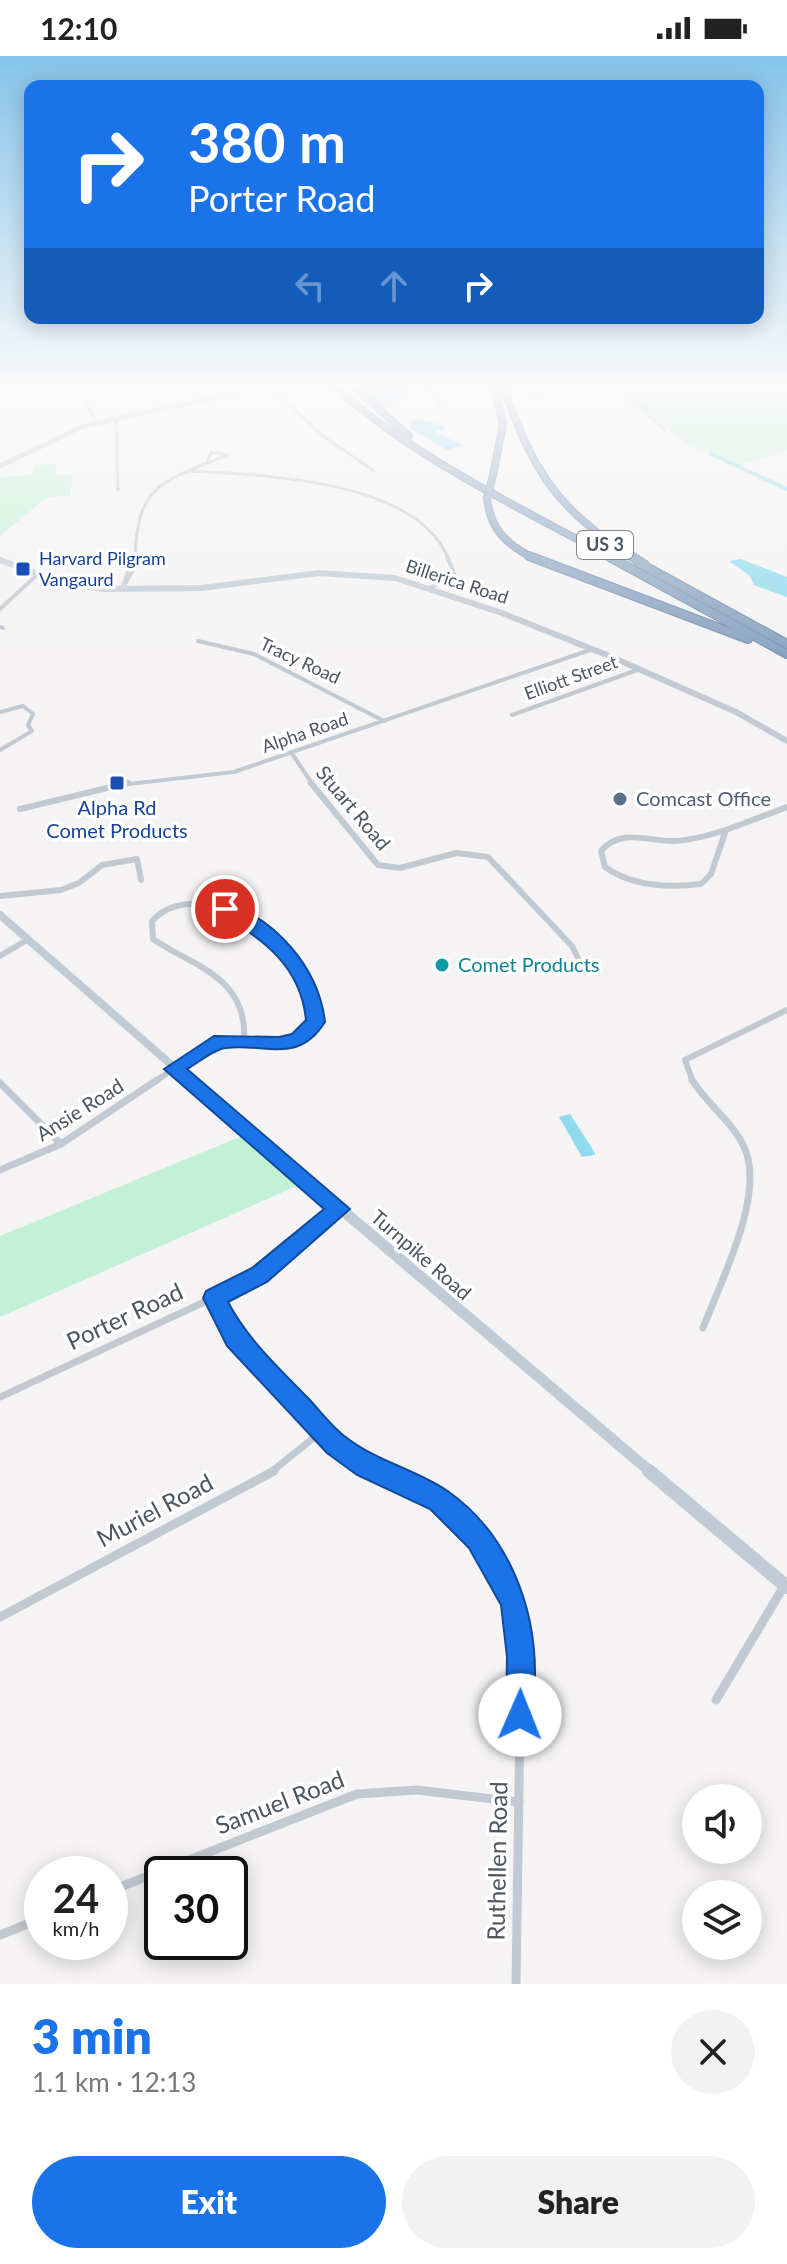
<!DOCTYPE html>
<meta charset="utf-8">
<style>
body{margin:0;font-family:Lato,sans-serif;background:#f2f2f2;color:#222;height:100vh;display:flex;flex-direction:column;font-size:30px;white-space:nowrap}
*{box-sizing:border-box;margin:0}
p{font-size:26px;color:#767676}
.icon{flex:none;width:44px;height:44px;fill:none;stroke:currentColor;stroke-width:2;stroke-linecap:round;stroke-linejoin:round}
.map{position:relative;height:1928px;overflow:hidden}
.sheet{display:flex;flex-direction:column;background:#fff;flex:1}
.sheet>*{flex:none}
.banner{position:absolute;left:24px;top:24px;width:740px;height:244px;border-radius:16px;box-shadow:0 4px 20px #0003;background:#1a73e8;color:#fff;overflow:hidden}
.controls{position:absolute;left:682px;top:1728px;display:grid;gap:16px}
.controls a{display:grid;place-items:center;width:80px;height:80px;border-radius:50%;background:#fff;box-shadow:0 4px 20px #0003;font-size:40px}
.speed{position:absolute;left:24px;top:1800px;display:flex;gap:16px;font-size:40px;font-weight:700;text-align:center}
.speed>*{display:grid;place-content:center;width:104px;height:104px;border-radius:50%;background:#fff;box-shadow:0 4px 20px #0003;line-height:1}
.speed small{font-size:20px;font-weight:400}
.speed .limit{border:4px solid #111;border-radius:12px;background:#fff;color:#111}
.pin{position:absolute;display:grid;place-items:center;width:68px;height:68px;color:#fff;margin:-34px;border:4px solid #fff;border-radius:50%;box-shadow:0 2px 8px #0007}
.me{position:absolute;width:88px;margin:-44px;rotate:1deg;stroke-linejoin:round;filter:drop-shadow(0 0 6px #0008)}
.turn{display:flex;align-items:center;gap:28px;height:168px;padding:0 32px;font-size:36px}
.turn .icon{width:104px;height:104px;stroke-width:2.5}
.turn b{display:block;font-size:56px;line-height:68px}
.lanes{display:flex;align-items:center;height:76px;padding:0 32px;background:#0003;justify-content:center;gap:40px;direction:ltr}
.lanes .off{opacity:.35}
.round{display:grid;place-items:center;flex:none;width:84px;height:84px;border-radius:42px;background:#f2f2f2}
.headline{display:flex;align-items:center;justify-content:space-between;height:136px;padding:0 32px}
h1{font-size:48px;font-weight:800;line-height:60px;color:#1a73e8}
.primary-button{display:flex;gap:16px;margin-top:auto;padding:16px 32px}
.primary-button a{flex:1;height:92px;border-radius:48px;background:#1a73e8;color:#fff;font-size:32px;font-weight:800;line-height:92px;text-align:center}
.primary-button a+a{background:#f2f2f2;color:#222}
.status{display:flex;justify-content:space-between;align-items:center;height:56px;padding:0 40px;background:#fff;direction:ltr}
.status svg{height:22px;fill:currentColor}
.map>svg:first-child{display:block}
.green{fill:#c3f1d5}
.water{fill:#90daee}
.lines{fill:none;stroke-linecap:round;stroke-linejoin:round}
.stream{stroke:#90daee;stroke-width:2}
.canal{stroke:#90daee;stroke-width:4}
.motorway-far1-casing{stroke:#7690ad;stroke-width:8}
.motorway-casing{stroke:#7690ad;stroke-width:10}
.minor-far4{stroke:#c1cad2;stroke-width:3}
.minor-far3{stroke:#c1cad2;stroke-width:4}
.minor-far2{stroke:#c1cad2;stroke-width:6}
.minor-far1{stroke:#c1cad2;stroke-width:7}
.minor{stroke:#c1cad2;stroke-width:9}
.secondary-far4{stroke:#c1cbd6;stroke-width:5}
.secondary-far3{stroke:#c1cbd6;stroke-width:6}
.secondary-far2{stroke:#c1cbd6;stroke-width:8}
.secondary-far1{stroke:#c1cbd6;stroke-width:11}
.secondary{stroke:#c1cbd6;stroke-width:14}
.motorway-far1{stroke:#8ba5c1;stroke-width:6}
.motorway{stroke:#8ba5c1;stroke-width:8}
.motorway-bridge-casing{stroke:#7690ad;stroke-width:8;stroke-linecap:butt}
.motorway-bridge{stroke:#8ba5c1;stroke-width:6}
.route{fill:#1a73e8;stroke:#114b97;stroke-width:2}
.transit-dot{fill:#1a4fb4;stroke:#fff;stroke-width:3}
.service-dot{fill:#5c6f8a;stroke:#fff;stroke-width:3}
.culture-dot{fill:#0f9aa8;stroke:#fff;stroke-width:3}
.labels{text-anchor:middle;stroke-width:7;stroke-linejoin:round;paint-order:stroke}
.shield{fill:#fff;stroke:#808990;stroke-width:2}
.shield-label{font-size:18px;font-weight:bold;fill:#4a5661}
.far-transit-label{font-size:18px;fill:#164399;stroke:#fff;text-anchor:start}
.far-street-label{font-size:18px;fill:#4a5661;stroke:#fff}
.service-label{font-size:20px;fill:#4e5e75;stroke:#fff;text-anchor:start}
.transit-label{font-size:20px;fill:#164399;stroke:#fff}
.street-label{font-size:20px;fill:#4a5661;stroke:#fff}
.culture-label{font-size:20px;fill:#0d838f;stroke:#fff;text-anchor:start}
.near-street-label{font-size:24px;fill:#4a5661;stroke:#fff}
</style>
<div class="status"><b>12:10</b><svg viewBox="0 0 49 12"><path d="M0 12V9h3v3zM5 12V6h3v6zM10 12V3h3v9zM15 12V0h3v12zM26 1h20v11H26zM47 4h2v5h-2z"/></svg></div>
<div class="map">
<svg width="787" height="1928" viewBox="0 0 787 1928">
<rect width="100%" height="100%" fill="#f5f3f3"/>
<g class="green">
<polygon points="614,328 787,328 787,394 735,411 685,387"/>
<polygon points="56,408 55,419 73,418 70,440 47,441 0,480 0,421 32,419 34,409"/>
<polygon points="242,1080 299,1129 0,1261 0,1180"/>
</g>
<g class="water">
<path d="M359 328H431L440 333 436 336 444 345 436 351 433 340C415 326 397 346 385 353Z"/>
<polygon points="416,363 443,369 444,373 436,375 438,378 464,389 447,394 410,372 410,366"/>
<polygon points="741,503 787,521 787,541 754,529 750,520 729,505"/>
<polygon points="570,1058 595,1097 594,1099 582,1101 559,1061"/>
</g>
<g class="lines">
<polyline class="stream" points="523,328 531,338 546,339"/>
<g class="canal">
<polyline points="615,328 648,355"/>
<polyline points="711,398 787,433"/>
</g>
<defs>
<g id="motorway-far1">
<path d="M331 328C414 402 515 449 612 502"/>
<polyline points="351,328 409,380"/>
<polyline points="493,328 503,368 493,419"/>
<path d="M502 328C534 416 554 451 634 502"/>
<path d="M487 442C490 473 506 488 533 502"/>
</g>
<g id="motorway">
<polyline points="529,500 748,583"/>
<polyline points="608,500 787,598"/>
<polyline points="631,500 645,509"/>
<polyline points="639,507 787,588"/>
</g>
</defs>
<use href="#motorway-far1" class="motorway-far1-casing"/>
<use href="#motorway" class="motorway-casing"/>
<g class="minor-far4">
<polyline points="613,328 665,374"/>
<polyline points="269,329 323,380 374,415"/>
<polyline points="86,347 97,367"/>
<polyline points="116,363 118,434"/>
<path d="M188 415C262 419 416 423 448 502"/>
<path d="M135 502C137 427 164 425 227 399L211 396 208 404"/>
</g>
<g class="minor-far3">
<polyline points="429,532 455,520 447,500"/>
<polyline points="122,533 133,514 135,500"/>
<polyline points="122,533 134,500"/>
<polyline points="0,553 38,518"/>
<polyline points="0,571 3,572"/>
<polyline points="198,585 254,598 384,665"/>
<polyline points="0,656 23,650 33,658 28,669 32,675 0,694"/>
<polyline points="512,659 640,613"/>
<polyline points="291,696 313,729"/>
<polyline points="120,729 234,716 593,593"/>
</g>
<g class="minor-far2">
<polyline points="311,727 378,809 400,812 456,797 488,801 572,890 585,916"/>
<polyline points="20,753 128,727"/>
<path d="M726 774 711 818 701 828C668 832 633 831 605 811L601 795C621 771 649 786 675 785 693 784 710 779 726 774Z"/>
<polyline points="726,774 787,751"/>
<polyline points="0,840 61,834 79,827 102,809 137,803 141,824"/>
<path d="M189 848C201 850 215 850 226 855 272 874 321 921 309 973L287 986 244 984C248 921 194 911 153 883L152 865C162 854 174 849 189 848Z"/>
<polyline points="0,900 27,884"/>
<polyline points="154,1026 212,988 244,984"/>
<polyline points="693,1026 685,1004 787,954"/>
</g>
<g class="minor-far1">
<path d="M692 1024C707 1048 734 1067 745 1093 765 1140 720 1227 703 1272"/>
<polyline points="0,1027 61,1088"/>
<polyline points="0,1114 61,1088 157,1024"/>
<path d="M214 1242C249 1305 313 1389 381 1417"/>
<polyline points="0,1341 243,1228 269,1212 339,1153"/>
<polyline points="270,1417 322,1375"/>
</g>
<g class="minor">
<path d="M376 1415C470 1454 508 1498 521 1601L516 1928"/>
<polyline points="0,1561 274,1415"/>
<polyline points="716,1644 784,1530"/>
<polyline points="110,1835 357,1738 417,1734 519,1746"/>
<polyline points="0,1879 42,1862"/>
</g>
<polyline class="secondary-far4" points="0,410 84,370 275,328"/>
<polyline class="secondary-far3" points="0,504 67,528 105,533 202,532 319,517 395,522 502,557 607,599 736,656 787,685"/>
<polyline class="secondary-far2" points="0,859 191,1026"/>
<polyline class="secondary-far1" points="189,1024 652,1417"/>
<polyline class="secondary" points="649,1415 787,1531"/>
<use href="#motorway-far1" class="motorway-far1"/>
<use href="#motorway" class="motorway"/>
<defs>
<polyline id="motorway-bridge" points="487,442 493,419"/>
</defs>
<use href="#motorway-bridge" class="motorway-bridge-casing"/>
<use href="#motorway-bridge" class="motorway-bridge"/>
</g>
<linearGradient id="sky" x2="0" y2="1"><stop stop-color="#85c3ea"/><stop offset="0.55" stop-color="#fafafa"/><stop offset="1" stop-color="#fafafa" stop-opacity="0"/></linearGradient>
<rect width="787" height="598" fill="url(#sky)"/>
<path class="route" d="M225 847C276 862 319 913 325 966 298 1009 266 987 226 992 214 993 198 1007 187 1013L350 1153 267 1226 228 1246C248 1284 279 1312 309 1343 321 1356 333 1372 347 1382 378 1406 418 1414 449 1436 508 1478 536 1551 535 1621 535 1638 537 1654 531 1669L520 1673 510 1669 506 1659 507 1601 501 1549 469 1492 430 1453 357 1419 327 1397 227 1290 203 1242 206 1235 252 1212 324 1153 164 1013 214 980 279 981 292 978 306 964C301 910 262 882 219 857V849Z"/>
<g class="transit-dot">
<rect x="15" y="505" width="16" height="16" rx="4"/>
<rect x="109" y="719" width="16" height="16" rx="4"/>
</g>
<circle class="service-dot" cx="620" cy="743" r="8"/>
<circle class="culture-dot" cx="442" cy="909" r="8"/>
<g class="labels">
<rect class="shield" x="577" y="475" width="56" height="28" rx="6"/>
<g class="shield-label">
<text x="605" y="495">US 3</text>
</g>
<g class="far-transit-label">
<text x="39" y="509">Harvard Pilgram<tspan x="39" dy="21">Vangaurd</tspan></text>
</g>
<g class="far-street-label">
<text transform="translate(457 526) rotate(18)" y="6">Billerica Road</text>
<text transform="translate(300 605) rotate(25)" y="6">Tracy Road</text>
<text transform="translate(571 622) rotate(-20)" y="6">Elliott Street</text>
<text transform="translate(305 677) rotate(-19)" y="6">Alpha Road</text>
</g>
<g class="service-label">
<text x="636" y="750">Comcast Office</text>
</g>
<g class="transit-label">
<text x="117" y="759">Alpha Rd<tspan x="117" dy="23">Comet Products</tspan></text>
</g>
<g class="street-label">
<text transform="translate(353 752) rotate(50)" y="7">Stuart Road</text>
<text transform="translate(80 1054) rotate(-32)" y="7">Ansie Road</text>
<text transform="translate(421 1199) rotate(41)" y="7">Turnpike Road</text>
</g>
<g class="culture-label">
<text x="458" y="916">Comet Products</text>
</g>
<g class="near-street-label">
<text transform="translate(125 1261) rotate(-25)" y="8">Porter Road</text>
<text transform="translate(155 1455) rotate(-28)" y="8">Muriel Road</text>
<text transform="translate(280 1747) rotate(-21)" y="8">Samuel Road</text>
<text transform="translate(498 1805) rotate(-89)" y="8">Ruthellen Road</text>
</g>
</g>
</svg>
<div class="controls">
<a><svg class="icon" aria-label="sound" viewBox="0 0 24 24"><path d="M4 9h4l5-4v14l-5-4H4zM17 9q2 3 0 6"/></svg></a>
<a><svg class="icon" aria-label="layers" viewBox="0 0 24 24"><path d="M12 4l9 5-9 5-9-5zM3 14l9 5 9-5"/></svg></a>
</div>
<div class="speed"><div>24<small>km/h</small></div><div class="limit">30</div></div>
<div class="pin" style="left:225px;top:853px;background:#d93025"><svg class="icon" aria-label="arrive" viewBox="0 0 24 24"><path d="M6 21V4h12l-3 4 3 4H6"/></svg></div>
<svg class="me" style="left:520px;top:1659px" viewBox="-20 -20 40 40"><circle r="19" fill="#fff"/><path d="M0-13L10 11 0 6-10 11z" fill="#1a73e8"/></svg>
<div class="banner">
<div class="turn"><svg class="icon" aria-label="right" viewBox="0 0 24 24"><path d="M7 20v-9h11M14 6l5 5-5 5"/></svg><div><b>380 m</b>Porter Road</div></div>
<div class="lanes"><svg class="icon off" aria-label="left" viewBox="0 0 24 24"><path d="M17 20v-9H6M10 6l-5 5 5 5"/></svg><svg class="icon off" aria-label="ahead" viewBox="0 0 24 24"><path d="M12 20V5M6 11l6-6 6 6"/></svg><svg class="icon" aria-label="right" viewBox="0 0 24 24"><path d="M7 20v-9h11M14 6l5 5-5 5"/></svg></div>
</div>
</div>
<section class="sheet">
<div class="headline"><div><h1>3 min</h1><p>1.1 km · 12:13</p></div><a class="round"><svg class="icon" aria-label="close" viewBox="0 0 24 24"><path d="M6 6l12 12M18 6L6 18"/></svg></a></div>
<div class="primary-button"><a>Exit</a><a>Share</a></div>
</section>
